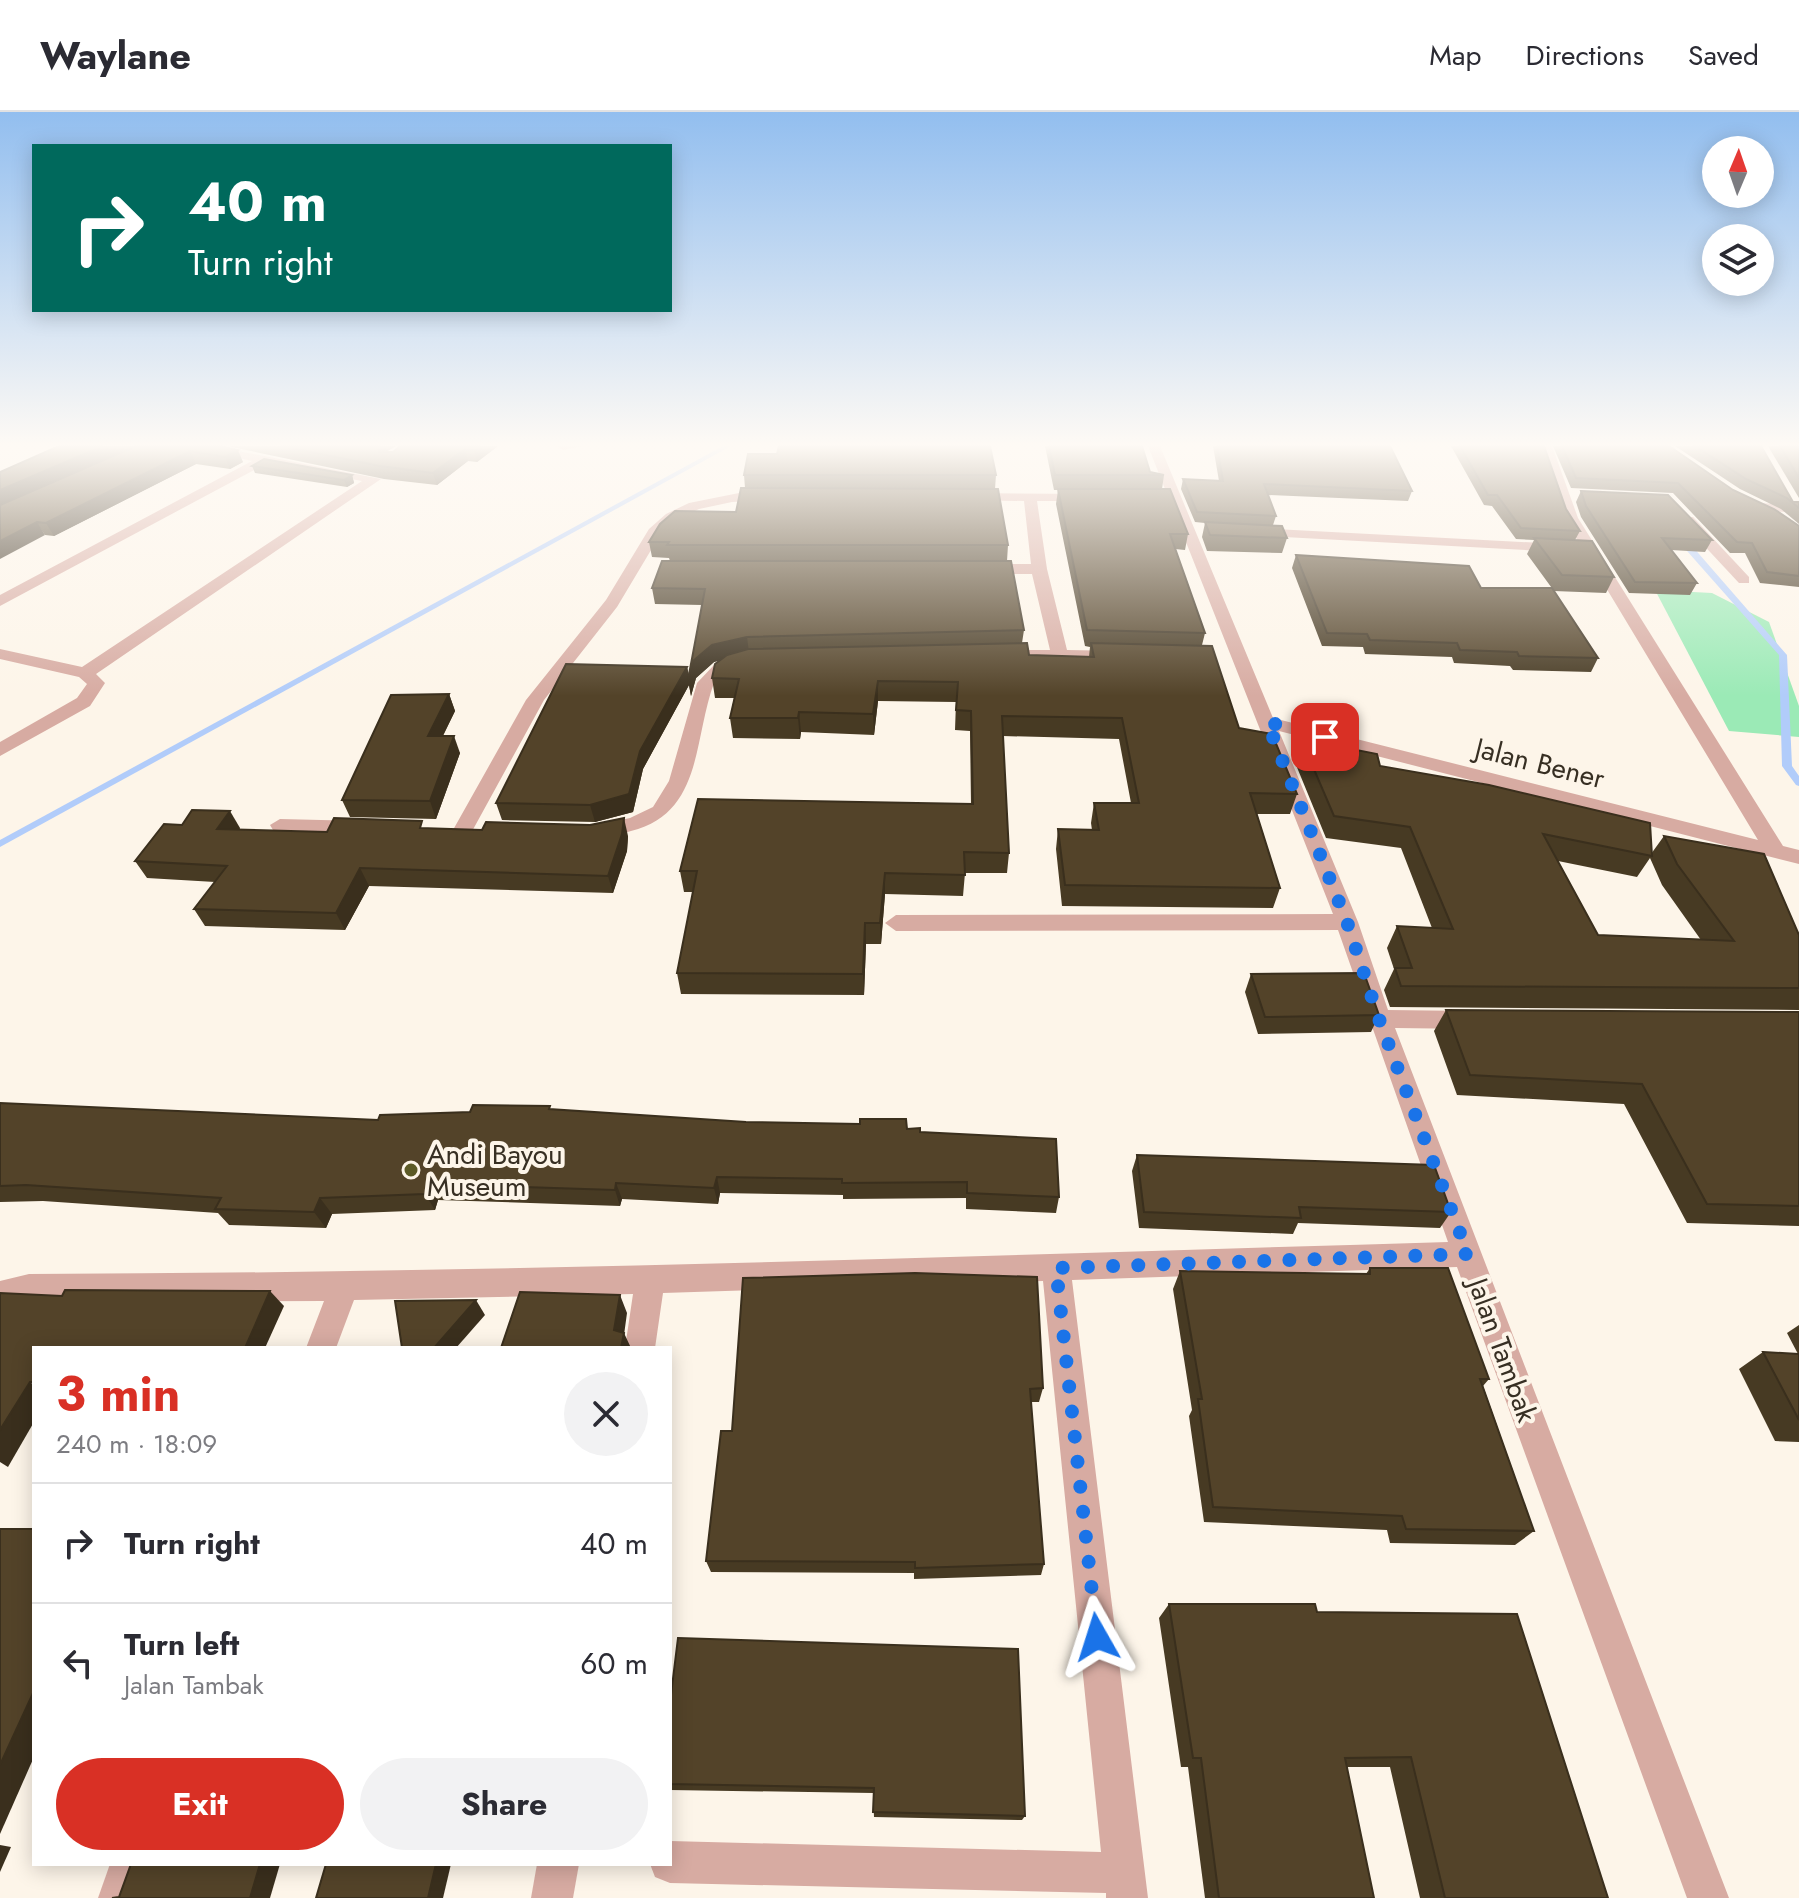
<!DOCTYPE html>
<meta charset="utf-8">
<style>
body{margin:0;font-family:Jost,sans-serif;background:#f2f2f3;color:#2b2b33;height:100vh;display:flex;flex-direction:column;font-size:30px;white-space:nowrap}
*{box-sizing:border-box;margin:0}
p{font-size:26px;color:#7c7c81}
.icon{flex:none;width:44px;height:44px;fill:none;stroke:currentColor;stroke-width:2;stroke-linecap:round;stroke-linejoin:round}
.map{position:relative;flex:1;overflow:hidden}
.details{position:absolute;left:32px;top:1234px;width:640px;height:520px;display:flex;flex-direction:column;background:#fff;border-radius:0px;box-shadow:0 4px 20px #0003}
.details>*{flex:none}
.banner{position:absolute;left:32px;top:32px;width:640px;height:168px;border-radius:0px;box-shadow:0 4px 20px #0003;background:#00695c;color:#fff;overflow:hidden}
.needle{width:52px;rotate:2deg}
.controls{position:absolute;left:1702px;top:24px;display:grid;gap:16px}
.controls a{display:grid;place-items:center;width:72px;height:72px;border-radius:50%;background:#fff;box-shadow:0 4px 20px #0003;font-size:40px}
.pin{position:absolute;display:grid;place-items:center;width:68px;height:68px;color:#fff;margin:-34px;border-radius:16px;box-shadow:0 4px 12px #0006}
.me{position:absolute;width:88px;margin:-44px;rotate:354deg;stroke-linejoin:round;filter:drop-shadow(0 0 6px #0008)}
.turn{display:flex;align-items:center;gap:28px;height:168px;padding:0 24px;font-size:36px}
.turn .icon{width:104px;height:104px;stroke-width:2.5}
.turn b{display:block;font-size:56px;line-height:68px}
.round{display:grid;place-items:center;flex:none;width:84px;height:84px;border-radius:42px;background:#f2f2f3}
.head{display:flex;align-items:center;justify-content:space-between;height:136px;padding:0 24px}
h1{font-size:48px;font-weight:700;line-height:60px;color:#d93025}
.cta{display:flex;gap:16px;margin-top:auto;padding:16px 24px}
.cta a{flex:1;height:92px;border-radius:48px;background:#d93025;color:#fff;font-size:32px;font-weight:700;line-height:92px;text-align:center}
.cta a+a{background:#f2f2f3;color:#2b2b33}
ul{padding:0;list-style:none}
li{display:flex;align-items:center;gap:24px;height:120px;padding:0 24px;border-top:2px solid #e1e1e2}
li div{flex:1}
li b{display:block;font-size:30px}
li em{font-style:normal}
header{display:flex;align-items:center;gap:48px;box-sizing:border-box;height:112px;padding:0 40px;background:#fff;border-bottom:2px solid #e1e1e2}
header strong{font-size:38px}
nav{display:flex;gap:44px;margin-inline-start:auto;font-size:28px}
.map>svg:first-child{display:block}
.green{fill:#9beab6}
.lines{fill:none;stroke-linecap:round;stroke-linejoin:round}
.stream{fill:#b1ccfa;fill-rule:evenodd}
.street{fill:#d7aba2;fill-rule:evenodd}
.wall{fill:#473a23;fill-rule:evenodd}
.shaded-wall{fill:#3a2f1d}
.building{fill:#534329;stroke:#3a2f1d;stroke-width:2}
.route{stroke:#1a73e8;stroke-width:14;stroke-dasharray:0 25.2}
.poi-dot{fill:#5c5a26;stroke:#fdf5e9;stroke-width:3}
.labels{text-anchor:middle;stroke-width:8;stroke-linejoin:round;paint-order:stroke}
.street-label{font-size:28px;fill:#372f23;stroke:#fdf5e9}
.poi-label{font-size:28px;fill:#372f23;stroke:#fdf5e9;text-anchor:start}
</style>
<header>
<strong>Waylane</strong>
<nav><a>Map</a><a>Directions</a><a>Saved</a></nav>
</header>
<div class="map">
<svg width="1799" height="1786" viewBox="0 0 1799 1786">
<rect width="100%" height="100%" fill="#fdf5e9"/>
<polygon class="green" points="1655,478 1712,481 1769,510 1799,594 1799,625 1729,619"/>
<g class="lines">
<g class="stream">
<polygon points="723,334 731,334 0,735 0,728"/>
<polygon points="1680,427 1686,427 1787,543 1792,654 1799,664 1799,674 1796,673 1782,654 1779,543 1680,431"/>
</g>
<g class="street">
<polygon points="186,334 213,334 381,367 96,562 105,571 90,594 0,644 0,630 77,586 87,572 79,565 0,547 0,537 82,555 362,369 267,351 0,494 0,483 252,349"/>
<polygon points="557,334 584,334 563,338"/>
<path d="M1148 334H1160L1273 606 1758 728 1564 406 1540 334H1552L1578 406 1783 734 1799 738V752L1279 619 1358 810 1388 898 1473 899 1482 902 1485 908 1482 914 1473 917 1395 916 1729 1786H1687L1457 1155 1072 1168 1148 1786H1106V1781L670 1771 655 1765 650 1752H670V1729L1101 1740 1043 1169 663 1181 655 1236H625L633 1182 354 1188 336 1236H306L324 1189 29 1190 0 1197V1169L29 1162C502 1161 975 1144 1448 1130L1338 818 896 819 885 811 896 803 1333 802Z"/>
<polygon points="744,380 770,380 777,384 770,388 732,390 699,397 676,408 660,423 617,495 544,588 470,723 456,723 453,718 526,588 606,488 649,417 666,402 689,391"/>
<polygon points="967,381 1095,382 1095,388 1090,389 1037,389 1047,457 1067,538 1122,539 1131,544 1128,548 997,547 997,539 1003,538 1050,538 1032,462 982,462 974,457 982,452 1031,452 1024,389 962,388 960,385"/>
<polygon points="1759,391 1799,393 1799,401 1754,398 1752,395"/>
<polygon points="1683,405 1693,405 1749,465 1749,471 1739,471 1683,411"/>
<polygon points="1254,416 1561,432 1568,436 1561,440 1249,423 1249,417"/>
<path d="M743 545 749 546V554L726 560 714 571C693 628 703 701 631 719 617 723 601 728 588 725L585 720 588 715 630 706 653 695 669 669 697 571 714 553Z"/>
<polygon points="280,707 362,709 372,715 362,721 273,718 270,713"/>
<polygon points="110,1752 152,1752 140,1786 98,1786"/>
<polygon points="537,1752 579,1752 573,1786 531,1786"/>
</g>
</g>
<g class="wall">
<polygon points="221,334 243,350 230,357 196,352 54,424 45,423 0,360"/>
<polygon points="227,334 396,334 386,340 393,340 400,334 498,334 477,350 468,349 437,373 384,367"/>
<polygon points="1045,334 1142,334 1150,360 1164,363 1162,377 1188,422 1185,438 1175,437 1205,521 1202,533 1239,616 1297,682 1290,702 1257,702 1280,776 1273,796 1062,794 1056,737 1058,717 1092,718 1091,711 1094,691 1131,691 1119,627 1003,624 1009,741 1007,761 965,761 963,784 885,782 881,832 866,832 864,883 681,882 677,861 693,780 684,780 680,759 971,692 970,619 955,618 956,590 878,589 874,623 801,620 800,627 733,626 730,606 734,586 715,586 712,566 719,548 714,550 696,566 691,584 689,573 643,657 633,700 595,710 502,708 496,691 687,555 689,563 702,493 655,492 652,476 662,449 1024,518 1022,531 1029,543 1089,545 1090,535 1085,534 1056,392 1058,378 1054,378"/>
<polygon points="1213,334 1390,334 1412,379 1408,389 1268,383 1276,404 1273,413 1287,426 1282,441 1207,439 1202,425 1205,411 1195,410 1181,377 1183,367 1219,369"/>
<polygon points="1451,334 1544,334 1566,397 1580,419 1575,428 1614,465 1606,481 1554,479 1527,442 1534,428 1516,427 1492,394 1484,393"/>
<polygon points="1553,334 1669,334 1733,378 1799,414 1799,475 1760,471 1745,441 1730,441 1673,381 1571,376"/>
<polygon points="1675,334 1761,334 1793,390 1799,390 1799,412 1781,397 1740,377"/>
<polygon points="1768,334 1799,334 1799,386"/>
<polygon points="252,354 352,363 354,371 347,375 255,361"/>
<polygon points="744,363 996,363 995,377 1008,433 1007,449 670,449 669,446 652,445 649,430 736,400 745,376"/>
<polygon points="1581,379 1712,428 1705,440 1671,438 1697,471 1690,483 1629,481 1581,405 1576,390"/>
<polygon points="1296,443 1481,476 1598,546 1591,560 1513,558 1510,554 1454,551 1452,545 1365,542 1363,535 1322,534 1292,456"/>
<polygon points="449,582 455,599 443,624 460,641 436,707 350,705 342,688"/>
<path d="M1301 627 1380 654 1651 742 1664 724 1799 823V898L1390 895 1384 878 1394 857 1387 836 1397 814 1432 816 1401 736 1326 726 1294 648ZM1650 746 1662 773 1701 828 1598 823 1558 749 1637 765Z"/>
<polygon points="182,713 240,716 239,718 327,720 425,716 628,724 627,739 613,781 369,774 345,818 205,814 194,797 215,770 147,766 135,749"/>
<polygon points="1251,862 1379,903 1371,920 1258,922 1245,880"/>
<polygon points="1446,898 1799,900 1799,1114 1687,1111 1624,992 1457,983 1434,919"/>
<polygon points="0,991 378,1008 551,998 746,1010 907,1017 920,1020 1059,1085 1056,1101 966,1097 966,1086 843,1087 843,1083 720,1081 718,1092 622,1087 620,1094 438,1088 435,1098 332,1102 326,1116 229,1113 218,1101 43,1089 0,1090"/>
<polygon points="1137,1043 1451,1100 1440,1116 1298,1111 1293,1122 1139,1116 1132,1059"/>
<polygon points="1370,1156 1489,1267 1483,1274 1534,1419 1515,1433 1390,1431 1387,1418 1204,1410 1189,1304 1192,1298 1173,1177 1180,1159 1366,1162"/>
<polygon points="743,1166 1043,1276 1039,1290 1031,1290 1044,1452 1041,1463 914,1467 914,1461 711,1460 706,1449 732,1319"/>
<polygon points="1799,1213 1799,1330 1775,1329 1739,1257 1763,1240 1798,1242 1787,1221"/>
<polygon points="1169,1492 1317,1500 1608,1786 1420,1786 1390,1655 1347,1655 1374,1786 1205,1786 1188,1655 1181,1655 1159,1506"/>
<polygon points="670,1591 1025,1704 1022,1708 874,1705 873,1681 670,1678"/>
</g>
<g class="shaded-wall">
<polygon points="103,334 137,334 0,394 0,378"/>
<polygon points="379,334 396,334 383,341 379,340"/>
<polygon points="479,334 498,334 477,350 474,338"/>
<polygon points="465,337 468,349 437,373 433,361"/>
<polygon points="238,338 243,350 230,357 225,345"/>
<polygon points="190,339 196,352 54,424 46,411"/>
<polygon points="352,363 354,371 347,375 344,368"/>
<polygon points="37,410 45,423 0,447 0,429"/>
<polygon points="747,525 749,541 714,550 696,566 691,584 689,573 643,657 633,700 595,710 590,693 640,639 687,555 689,564 693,549 712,533"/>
<polygon points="878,569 878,589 874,623 873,602"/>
<polygon points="449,582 455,599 434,641 428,624"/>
<polygon points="799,600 801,620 800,627 798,606"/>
<polygon points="454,624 460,641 436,707 430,689"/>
<polygon points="230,699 240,716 227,734 217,717"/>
<polygon points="624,706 628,724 627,739 613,781 608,764"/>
<polygon points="360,756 369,774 345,818 336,801"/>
<polygon points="885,761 885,782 881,832 880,811"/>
<polygon points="865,811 866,832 864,883 863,862"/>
<polygon points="717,1065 720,1081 718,1092 714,1076"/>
<polygon points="616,1071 622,1087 620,1094 615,1078"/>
<polygon points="428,1072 438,1088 435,1098 425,1082"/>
<polygon points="320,1086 332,1102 326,1116 314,1100"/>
<polygon points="270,1179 284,1194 265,1236 245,1236"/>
<polygon points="620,1183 627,1201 624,1223 624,1221 631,1236 621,1236 614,1218"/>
<polygon points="476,1188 485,1203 456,1236 434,1236"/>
<polygon points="30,1270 34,1273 34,1310 8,1355 0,1350 0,1318"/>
<polygon points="34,1579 34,1645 0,1722 0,1653"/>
<polygon points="0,1733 11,1735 0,1760"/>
<polygon points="260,1752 280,1752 270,1786 250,1786"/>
<polygon points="436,1752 451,1752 443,1786 428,1786"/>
</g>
<g class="building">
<polygon points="59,334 103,334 0,378 0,360"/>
<polygon points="136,334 221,334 238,338 225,345 190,339 46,411 37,410 0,429 0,393"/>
<polygon points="281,334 379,334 379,340 393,340 400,334 479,334 474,338 465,337 433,361 380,354"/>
<polygon points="779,334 990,334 996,363 744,363 748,342 777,342"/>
<polygon points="1049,334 1142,334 1150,360 1164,363 1055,363"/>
<polygon points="1217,334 1390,334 1412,379 1264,372 1276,404 1197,400 1183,367 1223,369"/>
<polygon points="1460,334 1544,334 1566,397 1580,419 1521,416 1497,383 1488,383"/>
<polygon points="1562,334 1669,334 1733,378 1774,397 1799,414 1799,464 1767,460 1752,431 1737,430 1678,371 1576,366"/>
<polygon points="1695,334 1761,334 1793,390 1799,390 1799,396 1787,386 1746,367"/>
<polygon points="1780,334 1799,334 1799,366"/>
<polygon points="264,347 352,363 344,368 252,354"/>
<polygon points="741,376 998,377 1008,433 667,433 669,430 649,430 660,412 675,399 736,400"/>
<polygon points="1058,377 1170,377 1188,422 1170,422 1205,521 1087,518"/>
<polygon points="1581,379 1668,383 1712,428 1662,426 1697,471 1635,470 1586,394"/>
<polygon points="1205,410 1282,414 1287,426 1210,423"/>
<polygon points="1534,426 1592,429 1614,465 1562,463"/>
<polygon points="1296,443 1469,454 1481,476 1552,476 1598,546 1519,544 1517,540 1460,538 1457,531 1370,528 1367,522 1327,521"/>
<polygon points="662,449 1011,449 1024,518 747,525 712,533 693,549 688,568 705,477 652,476"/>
<polygon points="1027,531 1029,543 1094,545 1091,531 1212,534 1239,616 1272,622 1297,682 1250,681 1280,776 1065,773 1058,717 1099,718 1094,691 1139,691 1122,606 1002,604 1009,741 964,740 965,763 885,761 880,811 865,811 863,862 677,861 697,759 680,759 698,687 973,692 971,599 956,598 958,570 878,569 873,602 799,600 798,606 730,606 739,567 712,566 715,552 727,543 748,537"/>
<polygon points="566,552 687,555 640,639 629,682 590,693 496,691"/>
<polygon points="449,582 428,624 454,624 430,689 342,688 391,583"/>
<polygon points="1301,627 1377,642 1380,654 1489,673 1650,711 1652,744 1543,722 1598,823 1734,829 1677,752 1664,724 1764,742 1799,823 1799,876 1401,874 1395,856 1412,856 1397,814 1453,817 1410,715 1334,704"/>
<polygon points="192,698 230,699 217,717 327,720 334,706 422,709 420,716 482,718 486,710 590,713 624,706 622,722 608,764 360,756 336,801 194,797 227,754 135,749 164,712 182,713"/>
<polygon points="1364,861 1379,903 1265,905 1251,862"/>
<polygon points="1446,898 1799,900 1799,1094 1707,1092 1642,972 1470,963"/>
<polygon points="0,991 378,1008 380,1003 470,1000 473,993 550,994 549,997 746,1010 860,1012 860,1007 906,1007 907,1017 920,1016 920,1020 1056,1027 1059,1085 967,1081 967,1070 842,1071 842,1067 717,1065 714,1076 616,1071 615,1078 428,1072 425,1082 320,1086 314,1100 215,1097 221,1086 26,1073 0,1074"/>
<polygon points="1137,1043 1434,1053 1451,1100 1299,1095 1301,1106 1144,1100"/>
<polygon points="1370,1156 1448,1156 1489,1267 1480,1267 1534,1419 1406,1417 1402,1404 1213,1395 1198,1287 1202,1287 1180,1159 1370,1162"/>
<polygon points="915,1161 1037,1165 1043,1276 1030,1277 1044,1452 915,1456 915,1450 706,1449 721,1319 732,1319 743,1166"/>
<polygon points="65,1178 270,1179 245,1236 34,1236 34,1270 30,1270 0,1318 0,1181 62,1184"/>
<polygon points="520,1180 620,1183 614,1218 624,1221 621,1236 501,1236"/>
<polygon points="476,1188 434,1236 402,1236 395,1189"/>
<polygon points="1763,1240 1799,1242 1799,1308"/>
<polygon points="0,1417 34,1417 34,1579 0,1653"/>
<polygon points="1169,1492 1315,1492 1317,1500 1517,1502 1608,1786 1445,1786 1411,1645 1345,1646 1374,1786 1219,1786 1201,1646 1193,1646"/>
<polygon points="678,1526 1018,1537 1025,1704 873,1700 874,1676 670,1672 670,1591"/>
<polygon points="131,1752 260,1752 250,1786 112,1786 119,1785"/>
<polygon points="326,1752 436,1752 428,1786 316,1786"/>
</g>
<linearGradient id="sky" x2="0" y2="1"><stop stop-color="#92beef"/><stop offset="0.57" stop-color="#fefaf5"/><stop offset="1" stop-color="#fefaf5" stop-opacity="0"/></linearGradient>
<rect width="1799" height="584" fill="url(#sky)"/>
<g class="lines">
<polyline class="route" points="1097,1525 1056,1156 1468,1142 1379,907 1347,810 1267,610 1325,625"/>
</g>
<circle class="poi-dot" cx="411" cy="1058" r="8"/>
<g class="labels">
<g class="street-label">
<text transform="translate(1540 651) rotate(14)" y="10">Jalan Bener</text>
<text transform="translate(1503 1238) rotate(70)" y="10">Jalan Tambak</text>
</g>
<g class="poi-label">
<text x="427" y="1052">Andi Bayou<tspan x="427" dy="32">Museum</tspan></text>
</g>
</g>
</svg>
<div class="controls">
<a><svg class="needle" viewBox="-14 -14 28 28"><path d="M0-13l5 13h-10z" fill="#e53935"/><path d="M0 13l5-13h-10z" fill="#7c7c81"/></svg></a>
<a><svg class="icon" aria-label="layers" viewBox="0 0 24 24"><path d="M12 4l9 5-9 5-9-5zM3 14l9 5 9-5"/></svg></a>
</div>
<div class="pin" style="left:1325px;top:625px;background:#d93025"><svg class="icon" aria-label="arrive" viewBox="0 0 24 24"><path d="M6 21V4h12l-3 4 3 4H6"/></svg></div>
<svg class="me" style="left:1097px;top:1525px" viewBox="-20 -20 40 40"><path d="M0-17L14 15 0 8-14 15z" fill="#1a73e8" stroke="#fff" stroke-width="4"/></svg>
<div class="banner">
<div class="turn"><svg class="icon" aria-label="right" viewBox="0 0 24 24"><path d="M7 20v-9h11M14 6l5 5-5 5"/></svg><div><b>40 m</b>Turn right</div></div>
</div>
<section class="details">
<div class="head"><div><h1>3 min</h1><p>240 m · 18:09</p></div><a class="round"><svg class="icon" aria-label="close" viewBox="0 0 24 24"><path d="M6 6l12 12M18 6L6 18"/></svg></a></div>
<ul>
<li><svg class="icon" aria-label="right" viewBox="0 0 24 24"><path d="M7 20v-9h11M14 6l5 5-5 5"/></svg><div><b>Turn right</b></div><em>40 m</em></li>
<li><svg class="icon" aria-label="left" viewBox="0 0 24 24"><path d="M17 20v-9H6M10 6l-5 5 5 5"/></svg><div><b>Turn left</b><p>Jalan Tambak</p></div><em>60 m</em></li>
</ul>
<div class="cta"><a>Exit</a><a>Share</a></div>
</section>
</div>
